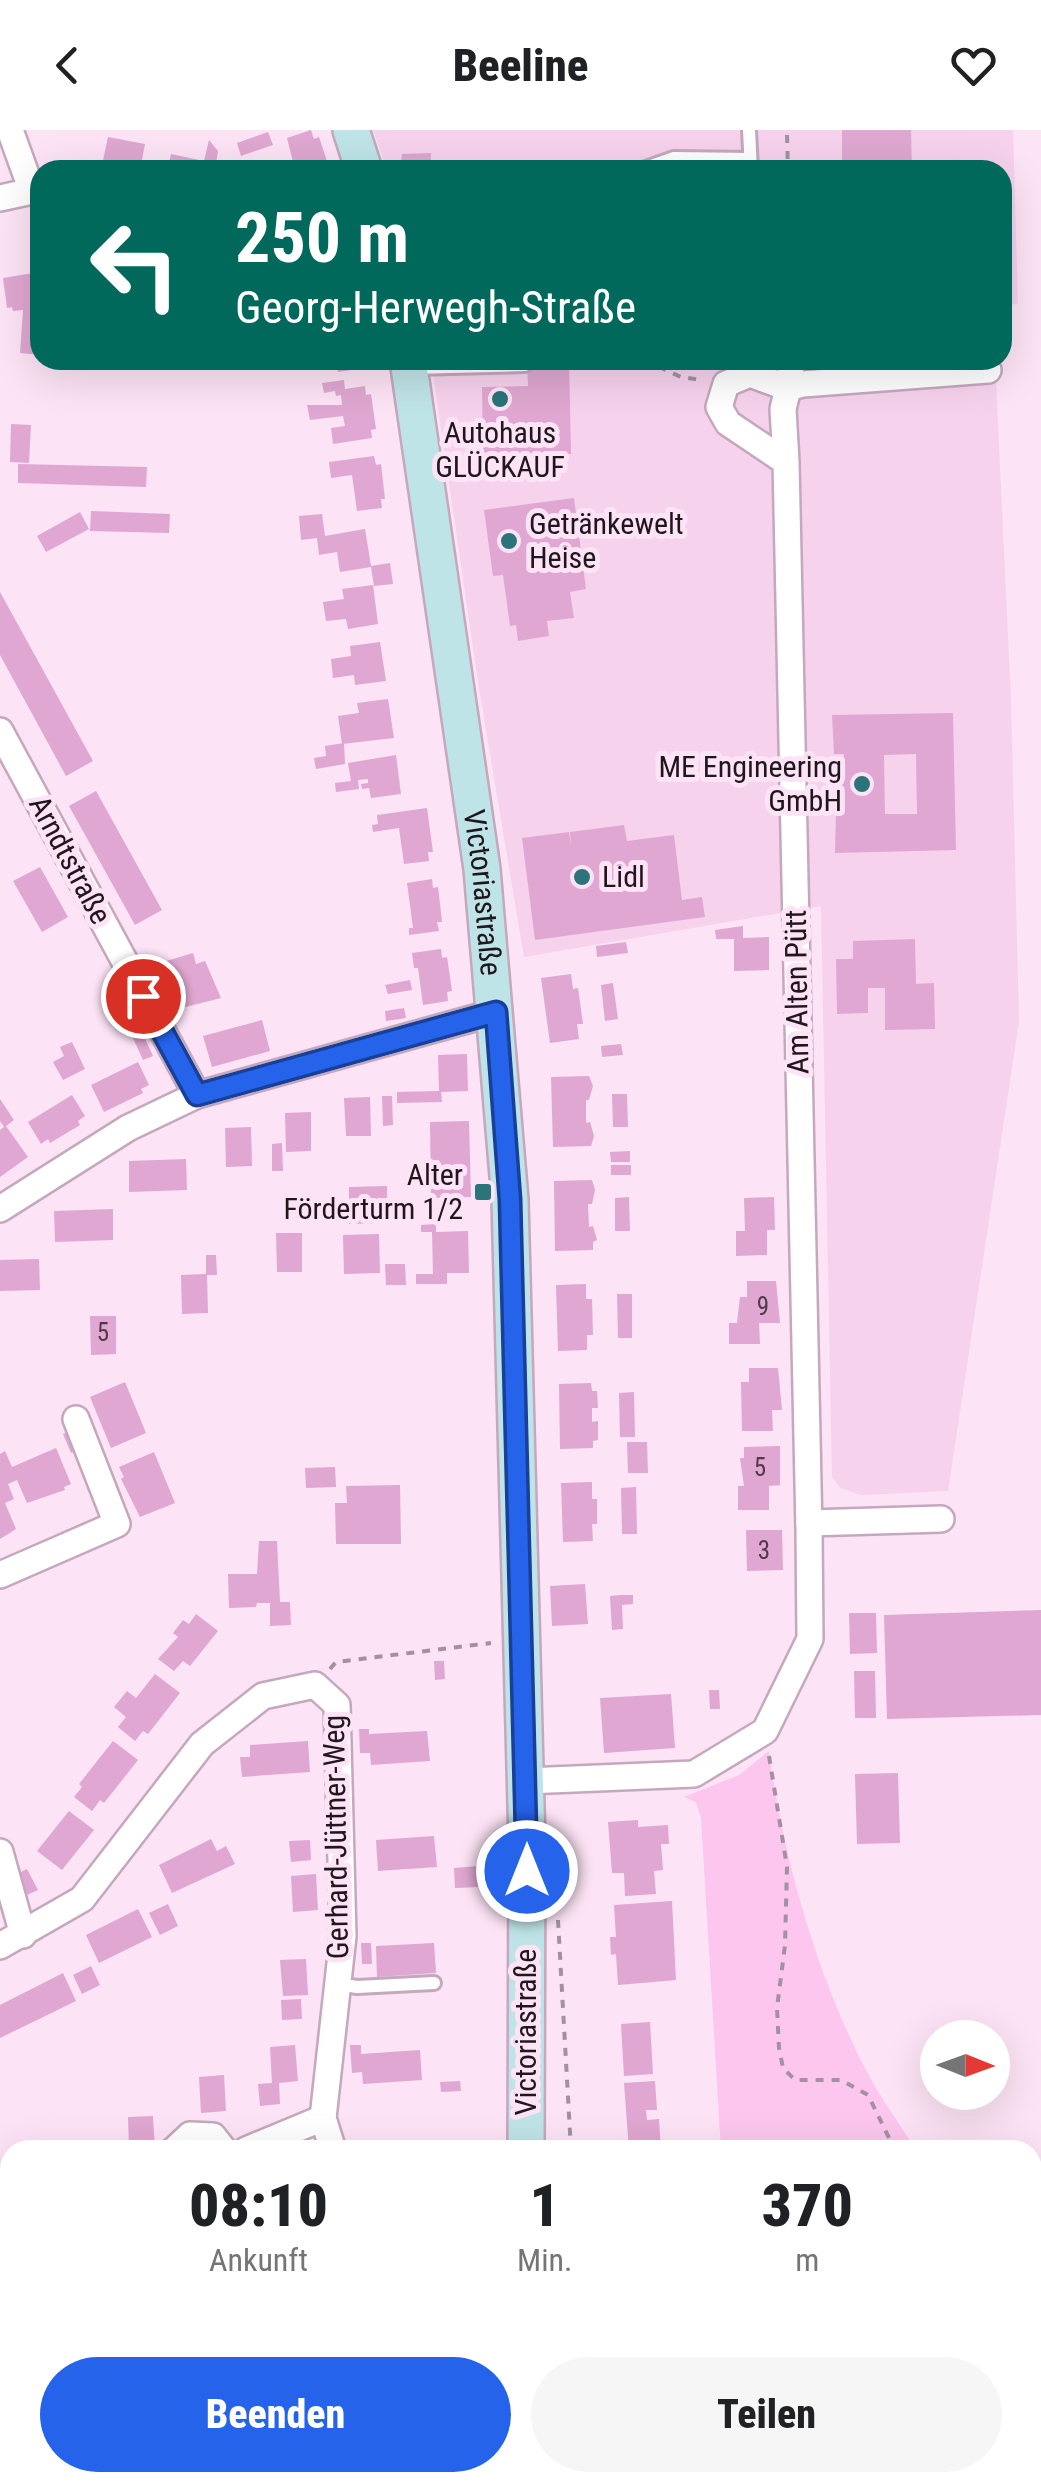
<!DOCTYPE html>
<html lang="de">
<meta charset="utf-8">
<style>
body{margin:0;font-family:"Roboto Condensed",sans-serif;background:#f6f6f6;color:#202124;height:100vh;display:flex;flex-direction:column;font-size:38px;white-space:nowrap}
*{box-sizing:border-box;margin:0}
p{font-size:32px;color:#757577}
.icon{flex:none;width:55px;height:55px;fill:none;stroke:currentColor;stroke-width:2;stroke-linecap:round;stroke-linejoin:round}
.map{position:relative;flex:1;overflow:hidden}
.side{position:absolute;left:0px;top:2010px;width:1042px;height:352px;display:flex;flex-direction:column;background:#fff;border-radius:30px 30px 0 0;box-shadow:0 10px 40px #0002}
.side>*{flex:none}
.guide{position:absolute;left:30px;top:30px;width:982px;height:210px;border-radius:30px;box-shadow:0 10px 40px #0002;background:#00695c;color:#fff;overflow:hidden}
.needle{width:65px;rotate:91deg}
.tools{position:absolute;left:920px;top:1890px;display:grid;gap:20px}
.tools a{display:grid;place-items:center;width:90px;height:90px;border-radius:50%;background:#fff;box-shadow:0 10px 40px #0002;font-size:50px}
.pin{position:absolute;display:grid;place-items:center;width:85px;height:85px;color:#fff;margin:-42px;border:5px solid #fff;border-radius:50%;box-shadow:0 2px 10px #0007}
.me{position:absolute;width:110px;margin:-55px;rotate:0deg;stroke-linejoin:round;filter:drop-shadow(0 0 8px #0008)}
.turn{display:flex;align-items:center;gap:35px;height:210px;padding:0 40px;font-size:45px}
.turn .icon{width:130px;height:130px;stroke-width:2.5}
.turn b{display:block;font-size:70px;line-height:85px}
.eta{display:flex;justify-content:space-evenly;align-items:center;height:170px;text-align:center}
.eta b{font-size:60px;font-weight:800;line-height:70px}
.button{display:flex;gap:20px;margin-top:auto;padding:20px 40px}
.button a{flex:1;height:115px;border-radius:60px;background:#2563eb;color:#fff;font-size:40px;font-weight:800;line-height:115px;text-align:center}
.button a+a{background:#f6f6f6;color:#202124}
header{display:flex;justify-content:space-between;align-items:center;height:130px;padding:0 40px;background:#fff;font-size:45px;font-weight:800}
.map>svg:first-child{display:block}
.built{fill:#f7d2ed}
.green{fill:#fcc6ee}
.building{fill:#dfa7d1;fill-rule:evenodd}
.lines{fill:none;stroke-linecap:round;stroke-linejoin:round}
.service-casing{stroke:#c5a8bd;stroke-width:18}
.minor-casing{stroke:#c5a8bd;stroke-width:30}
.secondary-casing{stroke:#c5a8bd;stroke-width:40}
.path{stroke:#a4919f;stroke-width:4;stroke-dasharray:8 8;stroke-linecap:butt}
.service{stroke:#fff;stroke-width:12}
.minor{stroke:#fff;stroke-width:25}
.secondary{stroke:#bfe4e7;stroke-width:35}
.route-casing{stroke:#184099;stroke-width:25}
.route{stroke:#2563eb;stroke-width:18}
.poi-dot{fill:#2b747a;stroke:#fce3f5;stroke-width:4}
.labels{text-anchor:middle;stroke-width:10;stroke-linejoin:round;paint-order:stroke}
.number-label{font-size:25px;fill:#503a4a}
.poi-label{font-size:30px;fill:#20161d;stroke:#fce3f5;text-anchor:start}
.street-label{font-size:30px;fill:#20161d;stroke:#fce3f5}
</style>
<header><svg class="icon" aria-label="back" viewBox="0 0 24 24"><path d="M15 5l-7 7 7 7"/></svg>Beeline<svg class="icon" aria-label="heart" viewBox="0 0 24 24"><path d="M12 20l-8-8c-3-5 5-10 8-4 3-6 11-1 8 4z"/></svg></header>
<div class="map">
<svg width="1041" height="2361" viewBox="0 0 1041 2361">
<rect width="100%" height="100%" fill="#fce3f5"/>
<g class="built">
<polygon points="373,0 1013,0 1018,174 1003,175 1002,40 387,40"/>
<polygon points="431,230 995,230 1011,570 1019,892 948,1361 861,1365 840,1358 832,1347 821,776 524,827 478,552"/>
</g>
<g class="green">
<path d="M769 1621C782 1725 818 1849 867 1942 881 1969 900 1994 916 2020H721L701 1688 696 1672 684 1667 739 1645Z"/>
<polygon points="1033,2162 1041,2171 1041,2361 897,2361 897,2353 1032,2352"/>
</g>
<g class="building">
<polygon points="311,0 314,9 319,7 330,40 295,40 287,8"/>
<polygon points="842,0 911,0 912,40 842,40"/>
<polygon points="268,2 273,15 241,26 237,13"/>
<polygon points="108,7 145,14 140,40 101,40"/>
<polygon points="209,10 218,21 215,40 158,40 160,32 169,33 171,24 204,31"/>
<polygon points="431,23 431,40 405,40 401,35 402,24"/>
<polygon points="40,142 36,203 40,203 40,225 20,223 23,180 13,181 12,177 7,178 3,148"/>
<polygon points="336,230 362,230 363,238 338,242"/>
<polygon points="527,230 569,230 571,324 483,326 482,257 528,256"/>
<polygon points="344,250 345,259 365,256 366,265 371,264 376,299 371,300 372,308 333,314 331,298 345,296 343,286 310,290 307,275 342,275 341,265 336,266 335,261 324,263 322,253"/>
<polygon points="11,294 31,295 29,333 10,332"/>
<polygon points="374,326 376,335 381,334 385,369 381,369 382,378 357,381 352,345 331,348 329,332"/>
<polygon points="18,334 147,337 146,357 18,353"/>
<polygon points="574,368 586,459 570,462 574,488 547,491 549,506 518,511 516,495 510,496 503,445 493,446 484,380"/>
<polygon points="91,381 170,384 169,403 90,401"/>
<polygon points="80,382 89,399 46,422 37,406"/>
<polygon points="322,384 325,406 365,399 371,436 390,433 393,454 374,456 371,437 340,442 337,422 319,425 317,408 301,410 299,386"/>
<polygon points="373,455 378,494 348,499 346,489 326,491 323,472 344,469 342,459"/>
<polygon points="0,462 93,631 66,646 0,525"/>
<polygon points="380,512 386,551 355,555 354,545 333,548 331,529 351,526 350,516"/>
<polygon points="388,569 394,608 342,614 338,586 359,583 357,573"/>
<path d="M953 583 956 720 835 723 836 683H845V665L840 659 844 624H834L832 585ZM916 624 917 684H885L884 625Z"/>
<polygon points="344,613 345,634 316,639 314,628 326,626 325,616"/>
<polygon points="396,625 401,664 371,668 369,658 362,659 361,654 368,653 368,649 358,650 359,659 336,662 335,653 351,651 348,633"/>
<polygon points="96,661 162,780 135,795 69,676"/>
<polygon points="427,678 433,722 428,722 429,731 404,734 399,698 373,702 372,695 378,694 377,685"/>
<polygon points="624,695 627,711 674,705 682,770 702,767 705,787 535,810 522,708 569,702 571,716 570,702"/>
<polygon points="40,737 68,787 42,802 13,751"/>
<polygon points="432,749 433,758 438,757 440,774 442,792 437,792 439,801 409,805 409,798 413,798 407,753"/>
<polygon points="743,796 743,808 769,807 769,840 734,841 734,809 716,809 715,800"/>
<polygon points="915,809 916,854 934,853 935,899 885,900 885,858 868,858 868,883 837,884 836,829 853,829 853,811"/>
<polygon points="626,812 628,823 597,827 596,816"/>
<polygon points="441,819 442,828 447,827 452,861 447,862 448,871 423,875 418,838 414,838 412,823"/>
<polygon points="193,823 196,834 205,831 221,868 178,879 163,832"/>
<polygon points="571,844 573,859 578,858 583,894 577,894 579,909 550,913 541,848"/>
<polygon points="410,850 412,860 388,864 385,855"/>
<polygon points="613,853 618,889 605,891 601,855"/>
<polygon points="404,878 406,888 386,891 385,881"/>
<polygon points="262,890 270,921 212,937 203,906"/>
<polygon points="141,900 153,926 143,930 131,904"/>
<polygon points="72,912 85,939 63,950 53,932 64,926 60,917"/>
<polygon points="621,914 623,925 602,927 601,916"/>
<polygon points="467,924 468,961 441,962 442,972 397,973 397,962 439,961 438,925"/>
<polygon points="138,932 149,955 141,959 143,963 104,982 91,955"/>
<polygon points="589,946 593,956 589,970 586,970 586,993 590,992 594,1006 591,1016 553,1017 551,947"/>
<polygon points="612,964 627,964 628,997 613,997"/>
<polygon points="72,965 85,986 78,991 80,995 50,1013 48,1009 41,1014 28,992"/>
<polygon points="382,966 392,966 393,995 383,996"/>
<polygon points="370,967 371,1006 346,1006 344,968"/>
<polygon points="0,969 14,990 6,996 28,1027 0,1047 0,1000 4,997 0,991"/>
<polygon points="311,982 311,1021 286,1022 285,983"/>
<polygon points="469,991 471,1067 431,1068 430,992"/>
<polygon points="251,997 252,1036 226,1037 225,998"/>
<polygon points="282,1013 283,1041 272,1041 272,1014"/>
<polygon points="630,1021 630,1032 611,1032 610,1022"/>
<polygon points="186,1029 187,1060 129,1062 129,1031"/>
<rect x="611" y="1035" width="20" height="10"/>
<polygon points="592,1050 595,1060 592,1074 588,1074 589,1097 593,1096 597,1110 593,1112 593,1120 555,1121 554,1051"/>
<polygon points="387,1056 387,1083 380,1083 381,1093 349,1094 349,1057"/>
<polygon points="629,1067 630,1101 615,1101 615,1068"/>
<polygon points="774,1067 775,1100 767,1100 767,1125 736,1126 736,1101 745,1101 744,1068"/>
<polygon points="113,1079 113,1110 55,1112 54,1081"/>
<polygon points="436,1094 436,1102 468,1101 469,1143 447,1143 447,1154 416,1154 416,1144 433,1144 432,1102 421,1102 421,1095"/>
<polygon points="276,1103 302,1103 302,1142 277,1142"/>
<polygon points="379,1104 380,1143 344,1144 343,1105"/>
<polygon points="206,1125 216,1125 217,1145 207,1145 208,1183 182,1184 181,1145 206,1144"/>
<polygon points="39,1129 40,1160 0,1161 0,1130"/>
<polygon points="385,1134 405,1134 406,1155 386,1155"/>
<polygon points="747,1151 776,1151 780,1193 759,1193 760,1214 729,1214 729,1193 737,1193 740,1167 747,1167"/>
<polygon points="586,1154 586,1169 592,1169 593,1205 587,1205 587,1220 558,1221 556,1155"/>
<polygon points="617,1164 632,1164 632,1208 618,1208"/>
<polygon points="90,1186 116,1186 116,1224 91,1225"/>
<polygon points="749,1238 778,1238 782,1280 772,1280 773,1301 742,1301 741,1252 749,1252"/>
<polygon points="125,1252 146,1303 111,1318 90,1267"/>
<polygon points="591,1253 592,1261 597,1261 598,1278 592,1278 592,1292 598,1291 598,1310 593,1311 593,1318 560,1319 559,1254"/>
<polygon points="634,1262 635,1307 620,1307 619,1263"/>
<polygon points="72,1301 80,1319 71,1323 63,1304"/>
<polygon points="627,1312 647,1312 648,1343 628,1343"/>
<polygon points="780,1316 780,1355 769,1356 769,1380 738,1380 738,1356 744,1356 740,1328 744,1328 744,1317"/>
<polygon points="56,1318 71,1354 64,1357 65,1360 27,1373 17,1350 8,1354 14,1369 5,1373 16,1399 0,1409 0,1324 5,1321 12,1337"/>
<polygon points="154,1322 175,1373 140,1387 121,1349 124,1347 119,1337"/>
<polygon points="335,1337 336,1357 306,1358 305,1338"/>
<polygon points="592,1352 592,1369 597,1369 597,1394 592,1394 593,1411 563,1412 561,1353"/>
<polygon points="400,1355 401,1414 336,1414 335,1373 347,1373 346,1356"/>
<polygon points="636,1357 637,1404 622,1404 621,1358"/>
<polygon points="746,1400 782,1400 783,1440 747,1441"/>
<polygon points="259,1411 277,1411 280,1472 290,1472 291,1495 270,1496 270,1473 257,1473 256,1477 229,1478 228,1444 257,1444"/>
<polygon points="585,1454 588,1494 552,1496 550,1456"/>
<polygon points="621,1465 633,1465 633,1474 622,1475 623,1499 612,1500 610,1466"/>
<polygon points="1041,1480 1041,1585 887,1589 884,1485"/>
<polygon points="849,1483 876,1483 877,1523 850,1524"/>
<polygon points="196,1484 218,1501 190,1536 183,1531 174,1541 158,1529 178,1507 173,1503 183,1490 189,1494"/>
<polygon points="434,1531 444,1531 445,1549 435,1550"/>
<polygon points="854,1541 875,1541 876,1588 855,1588"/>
<polygon points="155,1544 180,1563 148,1604 143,1601 135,1611 118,1597 126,1587 114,1577 127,1561 136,1568"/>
<polygon points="709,1560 719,1560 720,1579 710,1579"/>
<polygon points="671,1564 675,1618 604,1623 600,1568"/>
<polygon points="359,1599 369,1599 369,1604 427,1601 430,1631 371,1635 370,1623 360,1623"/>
<polygon points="113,1611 138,1630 104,1673 100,1670 92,1681 74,1667 82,1657 79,1654"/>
<polygon points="308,1611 310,1642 242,1647 240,1627 250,1627 250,1615"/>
<polygon points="898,1643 900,1713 857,1714 855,1644"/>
<polygon points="69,1681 94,1700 62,1740 37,1721"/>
<polygon points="638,1690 638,1697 668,1695 669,1714 661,1714 663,1740 654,1741 656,1764 625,1766 624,1743 612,1743 608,1692"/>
<polygon points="434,1706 437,1737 378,1741 376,1710"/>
<polygon points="211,1709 217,1721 226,1716 235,1734 172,1763 159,1735"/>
<polygon points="310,1710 311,1730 291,1732 289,1711"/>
<polygon points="477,1736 479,1757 455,1758 454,1738"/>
<polygon points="27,1739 38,1760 27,1765 17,1744"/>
<polygon points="316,1744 318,1780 293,1782 291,1746"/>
<polygon points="672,1771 676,1850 618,1855 616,1824 611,1825 610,1807 616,1807 614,1775"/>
<polygon points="168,1774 178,1796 160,1805 149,1783"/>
<polygon points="138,1779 152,1807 99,1833 86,1805"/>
<polygon points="361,1813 371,1813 372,1834 362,1834"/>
<polygon points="434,1813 436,1843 377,1847 376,1816"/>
<polygon points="306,1829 308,1865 283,1866 280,1830"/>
<polygon points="91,1836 100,1855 82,1864 73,1845"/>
<polygon points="63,1843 76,1871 0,1908 0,1875"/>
<polygon points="301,1869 302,1889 282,1890 281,1870"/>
<polygon points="650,1892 653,1944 624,1946 621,1894"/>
<polygon points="295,1915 298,1951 279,1953 280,1974 260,1976 258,1954 272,1953 270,1917"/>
<polygon points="350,1915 361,1915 361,1924 420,1920 422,1950 363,1954 362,1942 352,1943"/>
<polygon points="224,1945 226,1981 201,1983 199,1947"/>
<polygon points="460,1951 461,1961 441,1962 440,1952"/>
<polygon points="655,1951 657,1980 646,1980 647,1990 659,1989 661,2020 629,2020 624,1953"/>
<polygon points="153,1986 155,2020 129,2020 128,1987"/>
<polygon points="452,2010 452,2020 438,2020 438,2011"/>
<polygon points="10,2057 10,2078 7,2079 10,2086 10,2133 4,2136 0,2129 0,2063"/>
<polygon points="0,2273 10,2292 0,2297"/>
<polygon points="10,2304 10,2346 0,2329 0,2310"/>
<polygon points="10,2350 10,2352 39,2352 25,2361 9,2361 5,2353"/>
<polygon points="135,2352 207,2352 199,2358 202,2361 132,2361 129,2356"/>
<polygon points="684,2352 729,2352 730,2361 686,2361"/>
<polygon points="846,2352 867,2352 866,2361 845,2361"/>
</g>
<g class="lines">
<defs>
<g id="service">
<polyline points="749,0 751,40"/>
<polyline points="640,40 674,28 750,29"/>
<polyline points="412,238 525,235"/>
<polyline points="338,1854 357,1857 434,1853"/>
<polyline points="0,2303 10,2297"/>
</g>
<g id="minor">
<polyline points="10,0 32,61"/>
<polyline points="0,68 32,61 40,63"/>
<polyline points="792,230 788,258 803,254 988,240"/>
<polyline points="0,601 197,965"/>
<polyline points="0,1079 128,998 197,965 496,882"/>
<polyline points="809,1393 941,1389"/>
<polyline points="0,1445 117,1394 76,1289"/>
<polyline points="526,1651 694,1644 765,1601 810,1509 809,1400 786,332 783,279 788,258 750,244 726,254 719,277 728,293 786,332"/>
<polyline points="0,1722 23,1805"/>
<polyline points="0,1816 82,1769 202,1614 263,1566 315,1555 337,1575 343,1806 323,1988 333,2020"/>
<polyline points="174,2020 190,2005 213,2006 224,2020"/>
<polyline points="246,2020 323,1988"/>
<polyline points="0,2192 10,2211"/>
<polyline points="94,2352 100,2361"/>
<polyline points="748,2352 750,2361"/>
</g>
<g id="secondary">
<polyline points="351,0 364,40"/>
<path id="s1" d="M408 230 482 739 510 1070 527 1713 526 2020"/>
<polyline points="485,2361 488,2352"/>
</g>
</defs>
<use href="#service" class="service-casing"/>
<use href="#minor" class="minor-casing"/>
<use href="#secondary" class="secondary-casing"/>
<g class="path">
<polyline points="787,5 788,40"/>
<polyline points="562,38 566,40"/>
<polyline points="644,230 681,247 701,250"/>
<polyline points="330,1539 336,1532 491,1513"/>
<polyline points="769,1626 787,1737 785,1815 777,1878 779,1918 783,1938 795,1950 841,1950 868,1965 895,2020"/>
<polyline points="558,1790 571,2020"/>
<polyline points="1032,2215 1041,2222"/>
<polyline points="562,2361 564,2352"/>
</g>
<use href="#service" class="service"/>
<use href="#minor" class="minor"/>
<use href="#secondary" class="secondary"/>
</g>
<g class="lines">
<defs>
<polyline id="route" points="143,866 197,965 496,882 510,1070 527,1741"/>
</defs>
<use href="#route" class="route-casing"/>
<use href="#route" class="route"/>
</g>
<g class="poi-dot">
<circle cx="500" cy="269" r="10"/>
<circle cx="509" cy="411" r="10"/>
<circle cx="862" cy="654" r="10"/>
<circle cx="582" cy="747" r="10"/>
<rect x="473" y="1052" width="20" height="20" rx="5"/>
</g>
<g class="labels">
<g class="number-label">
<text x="763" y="1185">9</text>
<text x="103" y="1211">5</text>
<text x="760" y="1346">5</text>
<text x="764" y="1429">3</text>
</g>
<g class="poi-label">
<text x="500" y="313" text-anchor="middle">Autohaus<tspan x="500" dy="34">GLÜCKAUF</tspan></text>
<text x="529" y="404">Getränkewelt<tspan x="529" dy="34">Heise</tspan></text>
<text x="842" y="647" text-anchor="end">ME Engineering<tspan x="842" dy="34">GmbH</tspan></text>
<text x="602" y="757">Lidl</text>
<text x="463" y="1055" text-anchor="end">Alter<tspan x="463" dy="34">Förderturm 1/2</tspan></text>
</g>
<g class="street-label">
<text transform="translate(70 730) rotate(62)" y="10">Arndtstraße</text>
<text dy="10" stroke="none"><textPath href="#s1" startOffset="538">Victoriastraße</textPath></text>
<text transform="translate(797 862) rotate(-91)" y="10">Am Alten Pütt</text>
<text transform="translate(336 1707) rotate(-91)" y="10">Gerhard-Jüttner-Weg</text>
<text transform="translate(526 1902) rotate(-90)" y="10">Victoriastraße</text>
</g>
</g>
</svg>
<div class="tools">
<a><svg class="needle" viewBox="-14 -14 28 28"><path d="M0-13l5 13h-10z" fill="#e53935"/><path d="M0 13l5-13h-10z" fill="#757577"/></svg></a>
</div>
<div class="pin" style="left:143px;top:866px;background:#d93025"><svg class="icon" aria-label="arrive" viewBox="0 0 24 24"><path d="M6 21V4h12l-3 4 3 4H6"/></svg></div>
<svg class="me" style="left:527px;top:1741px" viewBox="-20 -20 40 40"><circle r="17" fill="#2563eb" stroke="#fff" stroke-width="3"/><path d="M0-11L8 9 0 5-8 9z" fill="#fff"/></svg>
<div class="guide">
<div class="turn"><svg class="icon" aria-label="left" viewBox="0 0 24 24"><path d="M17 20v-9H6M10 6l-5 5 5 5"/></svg><div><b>250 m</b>Georg-Herwegh-Straße</div></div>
</div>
<section class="side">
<div class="eta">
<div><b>08:10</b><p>Ankunft</p></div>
<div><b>1</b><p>Min.</p></div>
<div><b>370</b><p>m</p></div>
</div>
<div class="button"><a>Beenden</a><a>Teilen</a></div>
</section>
</div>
